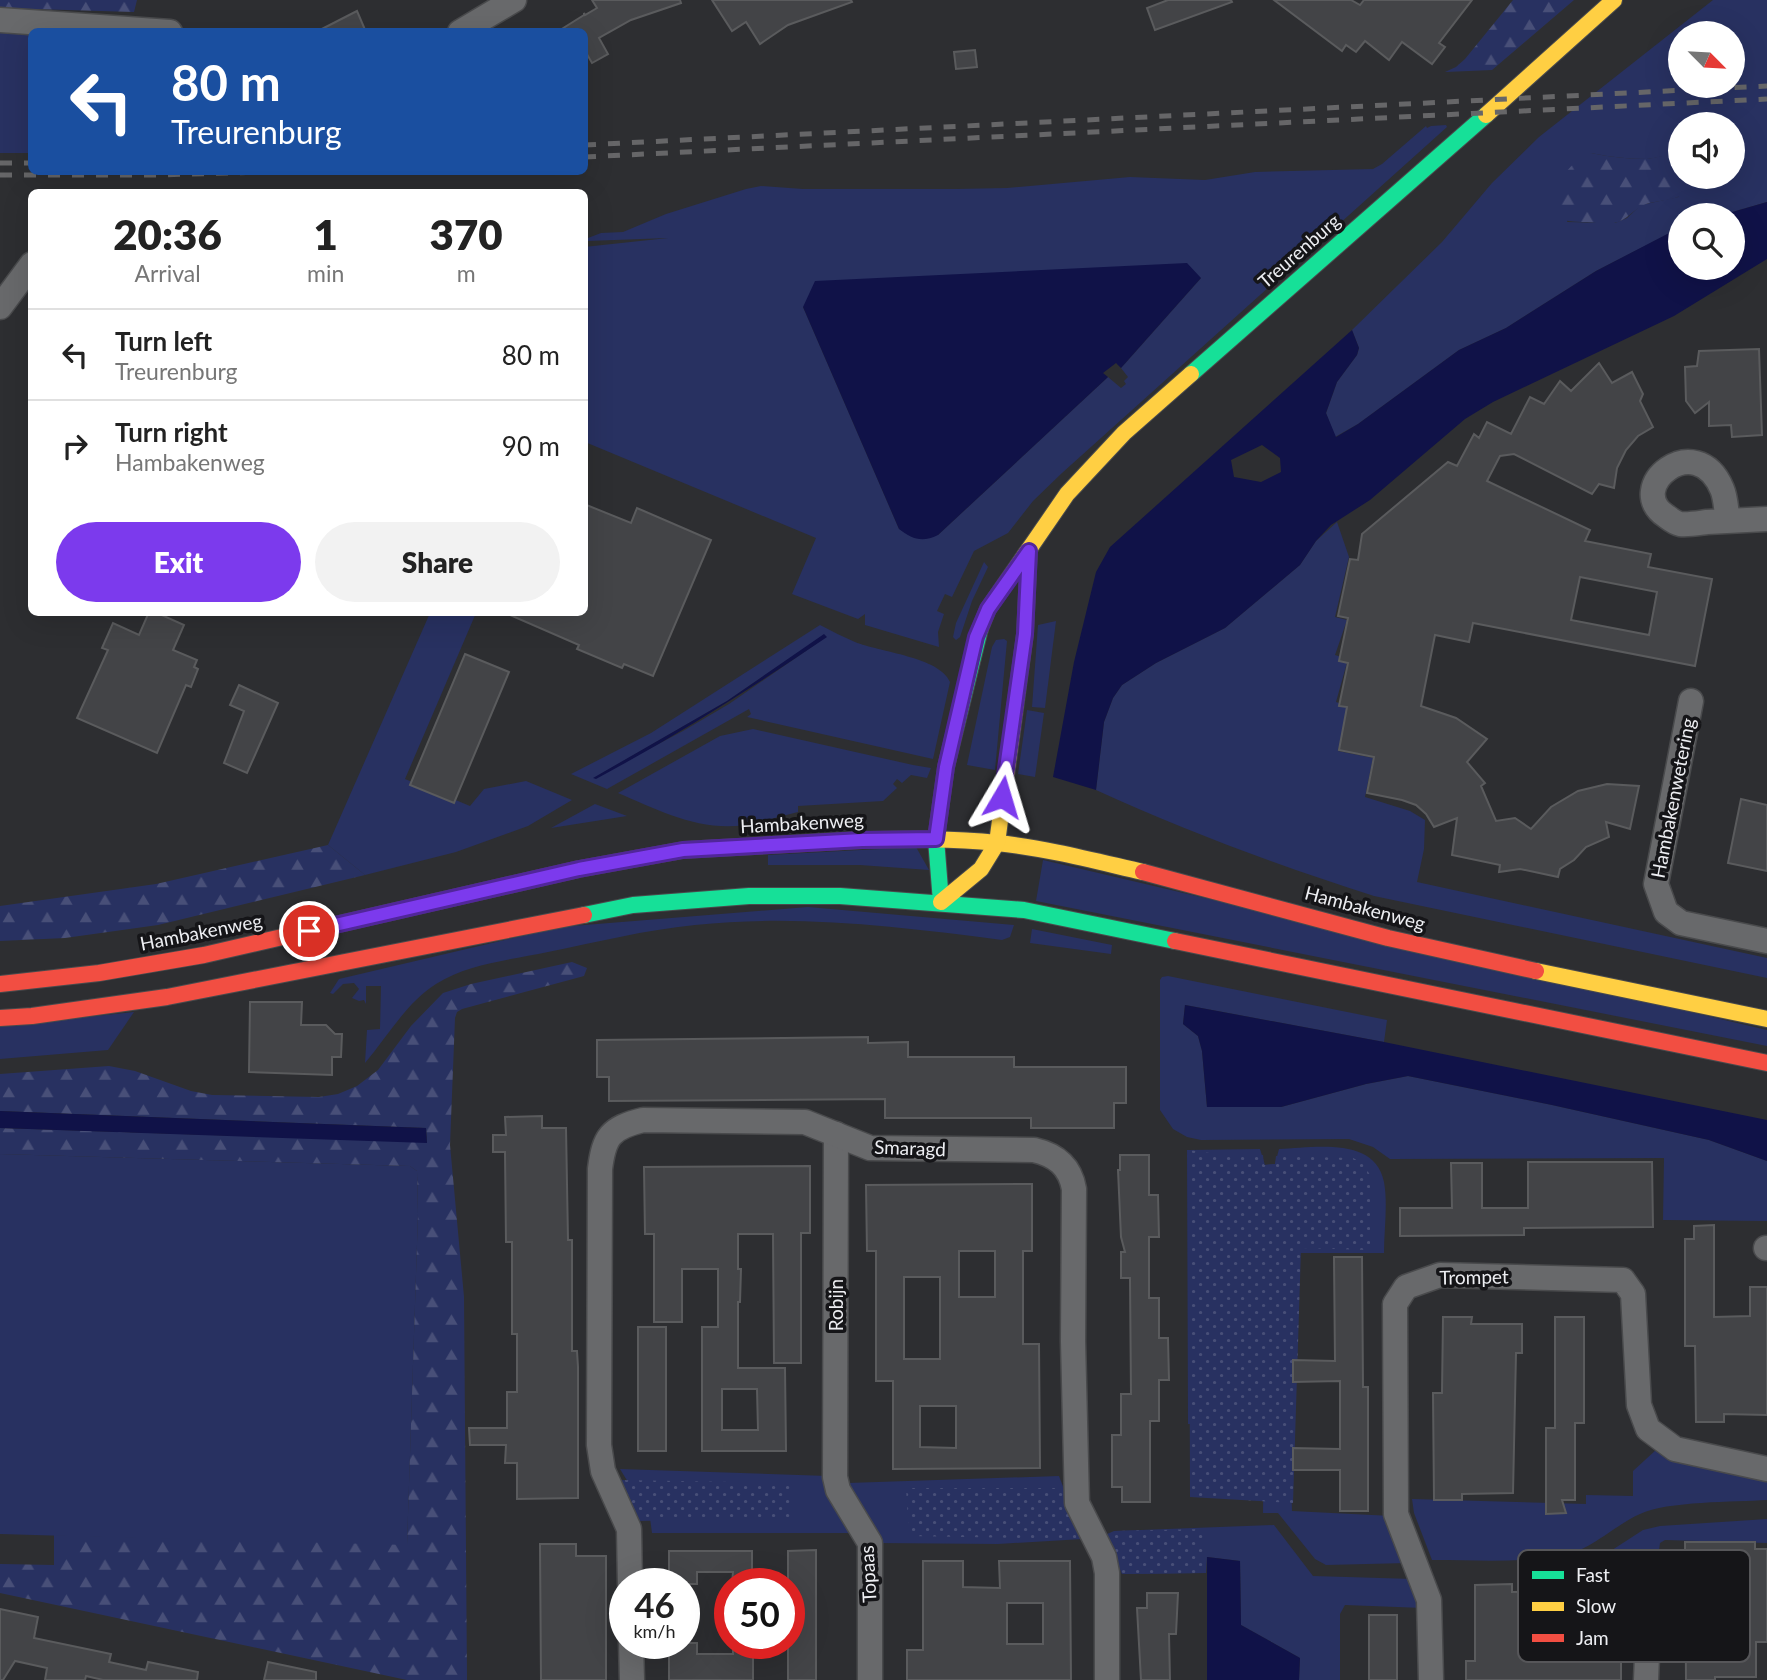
<!DOCTYPE html>
<style>
body{margin:0;font-family:Lato,sans-serif;background:#f2f2f2;color:#222;height:100vh;display:flex;flex-direction:column;font-size:26px;white-space:nowrap}
*{box-sizing:border-box;margin:0}
p{font-size:23px;color:#767676}
.icon{flex:none;width:38px;height:38px;fill:none;stroke:currentColor;stroke-width:2;stroke-linecap:round;stroke-linejoin:round}
.map{position:relative;flex:1;overflow:hidden}
.side{position:absolute;left:28px;top:189px;width:560px;height:427px;display:flex;flex-direction:column;background:#fff;border-radius:10px;box-shadow:0 7px 28px #0002}
.side>*{flex:none}
.hud{position:absolute;left:28px;top:28px;width:560px;height:147px;border-radius:10px;box-shadow:0 7px 28px #0002;background:#1a4fa0;color:#fff;overflow:hidden}
.needle{width:46px;rotate:114deg}
.buttons{position:absolute;left:1668px;top:21px;display:grid;gap:14px}
.buttons a{display:grid;place-items:center;width:77px;height:77px;border-radius:50%;background:#fff;box-shadow:0 7px 28px #0002;font-size:35px}
.speed{position:absolute;left:609px;top:1568px;display:flex;gap:14px;font-size:35px;font-weight:700;text-align:center}
.speed>*{display:grid;place-content:center;width:91px;height:91px;border-radius:50%;background:#fff;box-shadow:0 7px 28px #0002;line-height:1}
.speed small{font-size:18px;font-weight:400}
.speed .limit{border:10px solid #d22;background:#fff;color:#111}
.pin{position:absolute;display:grid;place-items:center;width:60px;height:60px;color:#fff;margin:-30px;border:4px solid #fff;border-radius:50%;box-shadow:0 2px 7px #0007}
.me{position:absolute;width:77px;margin:-38px;rotate:7deg;stroke-linejoin:round;filter:drop-shadow(0 0 5px #0008)}
.turn{display:flex;align-items:center;gap:24px;height:147px;padding:0 28px;font-size:32px}
.turn .icon{width:91px;height:91px;stroke-width:2.5}
.turn b{display:block;font-size:49px;line-height:60px}
.eta{display:flex;justify-content:space-evenly;align-items:center;height:119px;text-align:center}
.eta b{font-size:42px;font-weight:800;line-height:49px}
.action{display:flex;gap:14px;margin-top:auto;padding:14px 28px}
.action a{flex:1;height:80px;border-radius:42px;background:#7c3aed;color:#fff;font-size:28px;font-weight:800;line-height:80px;text-align:center}
.action a+a{background:#f2f2f2;color:#222}
ul{padding:0;list-style:none}
li{display:flex;align-items:center;gap:21px;height:91px;padding:0 28px;border-top:2px solid #e0e0e0}
li div{flex:1}
li b{display:block;font-size:26px}
li em{font-style:normal}
.map>svg:first-child{display:block}
.grass{fill:#283161;fill-rule:evenodd}
.forest{fill:url(#forest-firs)}
.park{fill:url(#park-dots)}
.water{fill:#101248;fill-rule:evenodd}
.building{fill:#434447;stroke:#5a5b5d;stroke-width:2;fill-rule:evenodd}
.lines{fill:none;stroke-linecap:round;stroke-linejoin:round}
.street-casing{stroke:#494a4c;stroke-width:27}
.fast-casing{stroke:#494a4c;stroke-width:18}
.slow-casing{stroke:#494a4c;stroke-width:18}
.jam-casing{stroke:#494a4c;stroke-width:18}
.street{stroke:#68696b;stroke-width:24}
.fast{stroke:#16e098;stroke-width:16}
.slow{stroke:#ffcf43;stroke-width:16}
.jam{stroke:#f24e42;stroke-width:16}
.rail{stroke:#666668;stroke-width:5;stroke-dasharray:12 12;stroke-linecap:butt}
.route-casing{stroke:#51269a;stroke-width:18}
.route{stroke:#7c3aed;stroke-width:12}
.labels{text-anchor:middle;stroke-width:7;stroke-linejoin:round;paint-order:stroke}
.street-label{font-size:19px;fill:#edeef2;stroke:#151518}
.key{fill:#151518;stroke:#565659;stroke-width:2}
.key-label{font-size:19px;fill:#edeef2}
</style>
<div class="map">
<svg width="1767" height="1680" viewBox="0 0 1767 1680">
<defs>
<pattern id="forest-firs" width="22" height="20" patternUnits="userSpaceOnUse" patternTransform="scale(1.75)"><rect width="22" height="20" fill="#283161"/><path d="M5 1l3.5 6h-7zM16 11l3.5 6h-7z" fill="#484f78"/></pattern>
<pattern id="park-dots" width="8" height="8" patternUnits="userSpaceOnUse" patternTransform="scale(1.75)"><rect width="8" height="8" fill="#283161"/><path d="M2 2h.1M6 6h.1" fill="none" stroke="#484f78" stroke-width="1.8" stroke-linecap="round"/></pattern>
</defs>
<rect width="100%" height="100%" fill="#2d2e31"/>
<g class="grass">
<path d="M1713 0H1767V202L1722 215H1680V228L1596 271 1506 328 1459 350 1358 424 1335 437 1326 413 1337 382 1357 355 1359 348 1352 330 1442 242 1492 183 1539 137ZM1680 33H1732V86H1680ZM1680 124H1732V177H1692L1678 197 1641 205 1627 218 1615 223 1567 222 1591 153C1610 157 1628 159 1647 159 1659 158 1669 153 1680 158Z"/>
<polygon points="0,28 32,32 31,153 0,153"/>
<path d="M1446 125 1447 127 1062 473 1033 501 1008 533 974 551 952 597 945 594 937 611 944 614 938 632 939 647 865 625V614L858 619 792 594 816 538 585 442 584 247 668 238 588 241V238L601 233 623 232 666 214 746 189 761 186 803 189H956L1007 188 1130 177 1205 180 1255 172 1373 169 1382 164 1426 126 1427 128 1431 126ZM1201 278 1121 368 1128 377 1124 381 1126 384 1121 388 1108 377 938 535 899 529 803 307Z"/>
<path d="M1337 522 1349 557 1335 617 1347 620 1335 655 1348 659 1336 702 1348 706 1338 751 1373 758 1365 797 1410 811 1425 820 1424 849 1417 882 1767 958V978L1374 896C1279 866 1186 831 1096 790L1104 722 1113 698 1122 685 1156 663 1225 628 1300 565 1316 541Z"/>
<polygon points="984,562 988,567 972,601 960,637 956,640 953,637 956,623"/>
<polygon points="430,613 476,613 405,779 470,806 484,789 526,781 572,800 528,826 456,852 365,875 328,845"/>
<polygon points="1056,621 1045,708 1032,707 1038,625"/>
<path d="M820 625C832 631 843 637 855 642 879 652 940 657 950 682L933 759 747 717 751 714 749 709 607 789 571 774 651 733ZM824 635 826 637 729 704 683 731 594 778 727 701Z"/>
<polygon points="1004,639 1007,641 995,770 967,765 992,647 996,640"/>
<polygon points="1027,710 1044,713 1035,777 1018,774"/>
<path d="M753 729 913 765 931 768 927 778 911 775 902 783 897 779 893 784 897 788 883 801 798 806V812C781 816 763 822 745 825 700 832 658 810 618 793L720 736Z"/>
<polygon points="595,804 627,816 551,828"/>
<polygon points="916,847 929,870 860,865 768,865 768,855"/>
<polygon points="1043,860 1767,1030 1767,1046 1036,901"/>
<path d="M808 907 1014 925 1010 937 1002 940C900 927 798 914 695 925 645 930 597 942 548 952 511 960 469 963 436 984 406 1003 388 1036 365 1063L367 1030 380 1029 381 986H366V1004L364 1000 359 1001 352 998 359 989 354 983 343 984 333 994 330 993 339 979 560 927Z"/>
<polygon points="1032,929 1112,945 1111,954 1030,943"/>
<polygon points="1168,976 1387,1020 1384,1042 1185,1005 1183,1024 1198,1036 1202,1051 1207,1107 1281,1107 1366,1084 1408,1076 1552,1105 1709,1140 1767,1161 1767,1221 1663,1220 1664,1158 1390,1159 1373,1147 1349,1139 1201,1140 1187,1137 1173,1129 1160,1110 1160,980 1162,977"/>
<polygon points="134,1012 108,1050 0,1059 0,1026"/>
<path d="M1260 1149 1265 1165 1275 1164 1279 1149C1313 1148 1375 1136 1384 1182 1388 1204 1384 1230 1384 1253H1289L1288 1381 1292 1511 1392 1516 1408 1563 1326 1565 1315 1559 1278 1513H1263L1264 1424H1188L1187 1150Z"/>
<polygon points="0,1154 410,1166 417,1171 418,1214 407,1546 0,1534"/>
<path d="M1657 1449 1767 1478V1500C1735 1502 1667 1501 1640 1514 1613 1526 1591 1551 1560 1556 1518 1563 1474 1560 1432 1560L1414 1513 1412 1499 1586 1504V1495L1633 1496V1471Z"/>
<polygon points="620,1469 828,1476 851,1533 652,1533 650,1518"/>
<polygon points="1059,1476 1083,1539 998,1544 876,1543 848,1483"/>
<polygon points="1767,1519 1767,1543 1665,1540 1660,1543 1656,1572 1641,1576 1634,1574 1534,1574 1579,1565 1609,1552 1643,1530 1660,1526"/>
<polygon points="1274,1525 1313,1576 1414,1579 1423,1608 1345,1605 1340,1614 1340,1680 1299,1680 1300,1658 1241,1625 1240,1561 1207,1557 1206,1573 1122,1574 1114,1531"/>
</g>
<g class="forest">
<polygon points="0,0 137,0 134,12 0,8"/>
<polygon points="1513,0 1574,0 1492,70 1445,72 1456,67 1465,59"/>
<path d="M1591 153C1610 157 1628 159 1647 159 1659 158 1669 152 1680 158V177H1692C1691 181 1690 188 1686 191 1678 201 1658 200 1646 204 1634 208 1627 221 1614 223 1606 224 1596 223 1587 222 1559 222 1545 218 1558 186 1564 172 1576 158 1591 153Z"/>
<polygon points="328,845 365,875 158,925 65,938 0,941 0,906 156,884"/>
<polygon points="572,962 587,968 584,976 462,1009 457,1012 455,1018 450,1145 464,1297 467,1680 407,1680 0,1593 0,1564 54,1565 54,1535 407,1545 418,1214 417,1171 410,1166 0,1154 0,1128 427,1142 426,1128 0,1111 0,1074 109,1066 135,1071 191,1091 212,1095 319,1097 338,1094 357,1086 378,1070 411,1026 443,993 471,984"/>
</g>
<g class="park">
<polygon points="1189,1150 1230,1156 1263,1155 1264,1165 1275,1164 1276,1156 1353,1158 1363,1163 1370,1175 1370,1250 1301,1248 1293,1503 1190,1497"/>
<polygon points="618,1480 791,1483 790,1519 634,1521"/>
<polygon points="906,1488 1062,1488 1077,1539 909,1536"/>
<polygon points="1205,1529 1206,1573 1122,1574 1105,1535 1114,1531"/>
</g>
<g class="water">
<path d="M1767 202V259L1674 316 1493 402 1465 419 1370 500 1331 525 1316 541 1300 565 1225 628 1156 663 1122 685 1113 698 1104 722 1096 790 1053 777 1074 662 1096 572 1110 547 1352 330 1359 348 1357 355 1337 382 1326 413 1336 437 1358 424 1459 350 1506 328 1596 271 1675 230 1680 228V268H1732V215H1722ZM1262 445 1280 458 1281 472 1261 482 1234 477 1231 460Z"/>
<path d="M1187 263 1201 278 1121 368 1116 363 1103 373 1108 377 938 535C922 543 912 539 899 529L803 307 815 281Z"/>
<path d="M824 634 827 637C752 688 676 736 596 779L593 778 727 701Z"/>
<polygon points="1185,1005 1384,1042 1767,1120 1767,1161 1709,1140 1552,1105 1408,1076 1366,1084 1281,1107 1207,1107 1202,1051 1198,1036 1183,1024"/>
<polygon points="0,1111 426,1128 427,1143 0,1128"/>
<polygon points="1207,1557 1240,1561 1241,1625 1300,1658 1299,1680 1207,1680"/>
</g>
<g class="building">
<polygon points="592,0 680,0 681,3 631,20 599,38 608,54 592,63 584,49 584,32 557,32 584,15 584,13 585,15 597,8"/>
<polygon points="712,0 851,0 852,2 788,25 760,44 746,22 732,31"/>
<polygon points="1168,0 1231,0 1232,2 1155,30 1147,8"/>
<polygon points="1274,0 1351,0 1360,5 1364,0 1472,0 1439,43 1445,47 1432,64 1402,42 1389,60 1365,41 1356,52 1346,45 1342,51"/>
<polygon points="357,11 366,32 316,32"/>
<polygon points="975,50 977,67 956,69 954,52"/>
<polygon points="1759,349 1762,435 1732,437 1731,425 1709,426 1709,402 1695,413 1686,401 1685,367 1697,366 1699,351"/>
<path d="M1599 363 1612 383 1632 372 1643 394 1640 401 1653 427 1638 436 1626 450 1617 468 1614 488 1599 484 1592 494 1514 454 1500 456 1487 481 1590 530 1585 541 1651 554 1648 567 1712 579 1695 666 1473 623 1469 642 1435 635 1421 706 1456 718 1487 739 1467 762 1485 783 1481 786 1496 821 1515 818 1531 829 1551 807 1578 791 1607 784 1639 786 1630 829 1606 822 1609 837 1586 847 1574 860 1560 869 1558 877 1520 869 1499 872 1500 865 1452 855 1457 818 1434 827 1426 814 1416 805 1402 800 1367 793 1374 757 1339 750 1347 707 1339 706 1348 663 1339 661 1348 618 1338 616 1350 559 1358 560 1362 534 1448 462 1457 466 1474 434 1479 438 1487 422 1511 434 1530 397 1544 404 1560 381 1571 391ZM1580 577 1657 592 1649 635 1571 620Z"/>
<polygon points="584,504 631,523 637,508 711,540 653,676 624,664 622,668 577,649 579,645 503,612 584,612"/>
<polygon points="149,612 155,612 184,625 173,650 197,660 194,667 198,669 191,687 186,685 157,753 77,718 108,650 102,648 113,623 139,635"/>
<polygon points="465,654 509,672 454,803 410,785"/>
<polygon points="239,685 278,703 247,773 224,763 244,711 230,705"/>
<polygon points="1741,799 1767,805 1767,871 1728,863"/>
<polygon points="250,1002 302,1002 301,1025 326,1025 335,1034 342,1034 341,1057 332,1057 332,1075 249,1072"/>
<polygon points="868,1037 868,1043 908,1042 908,1057 1014,1057 1014,1067 1126,1067 1126,1103 1114,1103 1114,1128 1031,1128 1031,1118 885,1118 885,1099 609,1101 609,1077 597,1077 597,1040"/>
<polygon points="542,1116 542,1128 566,1128 568,1240 572,1240 572,1351 577,1351 578,1367 578,1498 517,1499 517,1463 505,1463 506,1445 470,1445 469,1428 507,1428 507,1392 517,1392 517,1334 512,1334 512,1242 506,1242 505,1152 493,1152 493,1135 506,1135 505,1117"/>
<polygon points="1120,1155 1149,1155 1149,1195 1158,1195 1159,1237 1149,1237 1149,1298 1159,1298 1159,1338 1168,1338 1169,1380 1159,1380 1159,1421 1150,1421 1150,1502 1122,1502 1122,1487 1112,1487 1112,1435 1121,1435 1121,1394 1131,1394 1130,1278 1121,1278 1121,1252 1125,1252 1121,1237 1118,1170 1120,1170"/>
<polygon points="1528,1162 1652,1162 1653,1227 1524,1228 1524,1235 1400,1236 1400,1208 1452,1208 1451,1163 1482,1163 1482,1208 1528,1208"/>
<path d="M810 1166V1233H801V1363H774L773 1234H738V1269H741L740 1302H738V1368H785L786 1451H702V1327H718V1269H682V1322H654V1234H645L644 1167ZM722 1389H757L758 1430H722Z"/>
<path d="M1032 1184V1251H1023V1344H1039L1040 1468 893 1469V1381H876V1251H867L866 1185ZM959 1251H995V1297H959ZM904 1277H940V1359H904ZM920 1406H956V1448L920 1447Z"/>
<polygon points="1714,1225 1714,1317 1750,1316 1750,1287 1767,1287 1767,1415 1724,1414 1724,1422 1696,1422 1695,1346 1685,1346 1685,1239 1694,1239 1694,1226"/>
<polygon points="1334,1257 1362,1257 1363,1387 1368,1387 1368,1511 1340,1511 1340,1470 1293,1470 1293,1448 1340,1449 1340,1381 1293,1382 1293,1360 1335,1361"/>
<polygon points="1443,1317 1472,1317 1471,1324 1522,1324 1522,1353 1516,1353 1513,1493 1462,1494 1462,1500 1434,1500 1433,1393 1442,1393"/>
<polygon points="1555,1317 1584,1317 1584,1423 1575,1423 1575,1500 1562,1500 1566,1513 1546,1514 1546,1428 1555,1428"/>
<rect x="638" y="1327" width="28" height="124"/>
<polygon points="1685,1542 1755,1542 1755,1549 1767,1549 1767,1642 1756,1642 1756,1677 1715,1677 1715,1680 1686,1680"/>
<polygon points="540,1544 576,1544 576,1556 606,1556 606,1680 541,1680"/>
<polygon points="816,1550 816,1680 788,1680 788,1551"/>
<polygon points="669,1551 752,1551 752,1584 732,1584 733,1572 697,1572 697,1584 669,1584"/>
<path d="M923 1561H963V1587L1000 1588 999 1561H1070L1071 1680H907V1650H923ZM1007 1603H1043V1644H1007Z"/>
<polygon points="1568,1573 1598,1573 1598,1584 1621,1584 1621,1680 1466,1680 1466,1661 1475,1661 1475,1585 1512,1584 1512,1592 1568,1591"/>
<polygon points="1147,1593 1178,1593 1176,1634 1169,1634 1170,1680 1141,1680 1137,1608 1147,1608"/>
<polygon points="0,1609 38,1617 34,1638 111,1654 109,1662 146,1670 148,1662 198,1672 197,1680 103,1680 86,1676 85,1680 45,1680 47,1668 15,1661 3,1680 0,1680"/>
<rect x="1369" y="1615" width="28" height="65"/>
<polygon points="669,1643 697,1643 697,1654 733,1654 733,1643 753,1643 753,1680 669,1680"/>
<polygon points="268,1662 316,1672 316,1680 264,1680"/>
</g>
<g class="lines">
<defs>
<g id="street">
<polyline points="0,20 170,32"/>
<polyline points="460,32 514,0"/>
<polyline points="0,307 32,264"/>
<path d="M1728 521C1726 511 1726 498 1722 489 1696 427 1623 488 1666 516 1670 519 1675 523 1680 524 1688 525 1699 523 1707 522 1727 521 1747 520 1767 519"/>
<polyline points="1691,701 1656,884 1666,912 1681,923 1767,941"/>
<polyline points="836,1134 835,1477 838,1490 870,1543 870,1680"/>
<polyline points="1766,1248 1767,1248"/>
<path d="M630 1584 629 1529 603 1471 599 1445 600 1169C604 1137 610 1128 643 1120L805 1122 870 1148 1034 1150C1056 1155 1070 1166 1074 1189L1073 1341 1077 1503 1104 1557 1107 1573V1680"/>
<polyline points="631,1643 632,1680"/>
<polyline points="1431,1680 1429,1600 1396,1514 1395,1304 1406,1287 1440,1275 1623,1280 1633,1294 1639,1405 1648,1429 1675,1449 1767,1469"/>
<polyline points="1646,1680 1650,1585"/>
</g>
<g id="fast">
<polyline points="1191,374 1486,115"/>
<polyline points="941,902 936,839 946,767 980,629"/>
<polyline points="584,915 633,905 749,896 840,896 1024,910 1175,941"/>
<polyline points="326,927 579,869 683,850 863,840"/>
</g>
<g id="slow">
<polyline points="1486,115 1614,0"/>
<polyline points="980,629 988,609 1067,494 1124,433 1191,374"/>
<path d="M863 840C908 839 952 838 997 843 1046 848 1095 861 1143 872"/>
<polyline points="941,902 981,869 997,843 1025,634 1029,550"/>
<polyline points="1536,971 1767,1019"/>
</g>
<g id="jam">
<polyline points="1143,872 1388,938 1536,971"/>
<polyline points="1175,941 1767,1063"/>
<polyline points="0,984 99,973 204,955 326,927"/>
<polyline points="0,1018 32,1016 167,997 584,915"/>
</g>
</defs>
<use href="#street" class="street-casing"/>
<use href="#fast" class="fast-casing"/>
<use href="#slow" class="slow-casing"/>
<use href="#jam" class="jam-casing"/>
<use href="#street" class="street"/>
<use href="#fast" class="fast"/>
<use href="#slow" class="slow"/>
<use href="#jam" class="jam"/>
<g class="rail">
<polyline points="584,145 1767,86"/>
<polyline points="584,157 1767,99"/>
<polyline points="0,163 32,163"/>
<polyline points="0,175 155,175 264,172"/>
</g>
</g>
<g class="lines">
<defs>
<polyline id="route" points="309,931 579,869 683,850 862,840 936,839 946,767 976,637 988,609 1029,551 1025,634 1002,797"/>
</defs>
<use href="#route" class="route-casing"/>
<use href="#route" class="route"/>
</g>
<g class="labels">
<g class="street-label">
<text transform="translate(1299 251) rotate(-41)" y="7">Treurenburg</text>
<text transform="translate(1673 798) rotate(-79)" y="7">Hambakenwetering</text>
<text transform="translate(802 823) rotate(-3)" y="7">Hambakenweg</text>
<text transform="translate(1365 908) rotate(15)" y="7">Hambakenweg</text>
<text transform="translate(201 932) rotate(-11)" y="7">Hambakenweg</text>
<text transform="translate(910 1148) rotate(2)" y="7">Smaragd</text>
<text transform="translate(1474 1277) rotate(-1)" y="7">Trompet</text>
<text transform="translate(836 1305) rotate(-90)" y="7">Robijn</text>
<text transform="translate(868 1574) rotate(-93)" y="7">Topaas</text>
</g>
</g>
<rect x="1518" y="1550" width="232" height="112" rx="10" class="key"/>
<rect x="1532" y="1571" width="32" height="8" fill="#16e098"/>
<rect x="1532" y="1602" width="32" height="9" fill="#ffcf43"/>
<rect x="1532" y="1634" width="32" height="8" fill="#f24e42"/>
<g class="key-label">
<text x="1576" y="1582">Fast</text>
<text x="1576" y="1613">Slow</text>
<text x="1576" y="1645">Jam</text>
</g>
</svg>
<div class="buttons">
<a><svg class="needle" viewBox="-14 -14 28 28"><path d="M0-13l5 13h-10z" fill="#e53935"/><path d="M0 13l5-13h-10z" fill="#767676"/></svg></a>
<a><svg class="icon" aria-label="sound" viewBox="0 0 24 24"><path d="M4 9h4l5-4v14l-5-4H4zM17 9q2 3 0 6"/></svg></a>
<a><svg class="icon" aria-label="search" viewBox="0 0 24 24"><circle cx="10" cy="10" r="6"/><path d="M15 15l6 6"/></svg></a>
</div>
<div class="speed"><div>46<small>km/h</small></div><div class="limit">50</div></div>
<div class="pin" style="left:309px;top:931px;background:#d93025"><svg class="icon" aria-label="arrive" viewBox="0 0 24 24"><path d="M6 21V4h12l-3 4 3 4H6"/></svg></div>
<svg class="me" style="left:1002px;top:797px" viewBox="-20 -20 40 40"><path d="M0-17L14 15 0 8-14 15z" fill="#7c3aed" stroke="#fff" stroke-width="4"/></svg>
<div class="hud">
<div class="turn"><svg class="icon" aria-label="left" viewBox="0 0 24 24"><path d="M17 20v-9H6M10 6l-5 5 5 5"/></svg><div><b>80 m</b>Treurenburg</div></div>
</div>
<section class="side">
<div class="eta">
<div><b>20:36</b><p>Arrival</p></div>
<div><b>1</b><p>min</p></div>
<div><b>370</b><p>m</p></div>
</div>
<ul>
<li><svg class="icon" aria-label="left" viewBox="0 0 24 24"><path d="M17 20v-9H6M10 6l-5 5 5 5"/></svg><div><b>Turn left</b><p>Treurenburg</p></div><em>80 m</em></li>
<li><svg class="icon" aria-label="right" viewBox="0 0 24 24"><path d="M7 20v-9h11M14 6l5 5-5 5"/></svg><div><b>Turn right</b><p>Hambakenweg</p></div><em>90 m</em></li>
</ul>
<div class="action"><a>Exit</a><a>Share</a></div>
</section>
</div>
